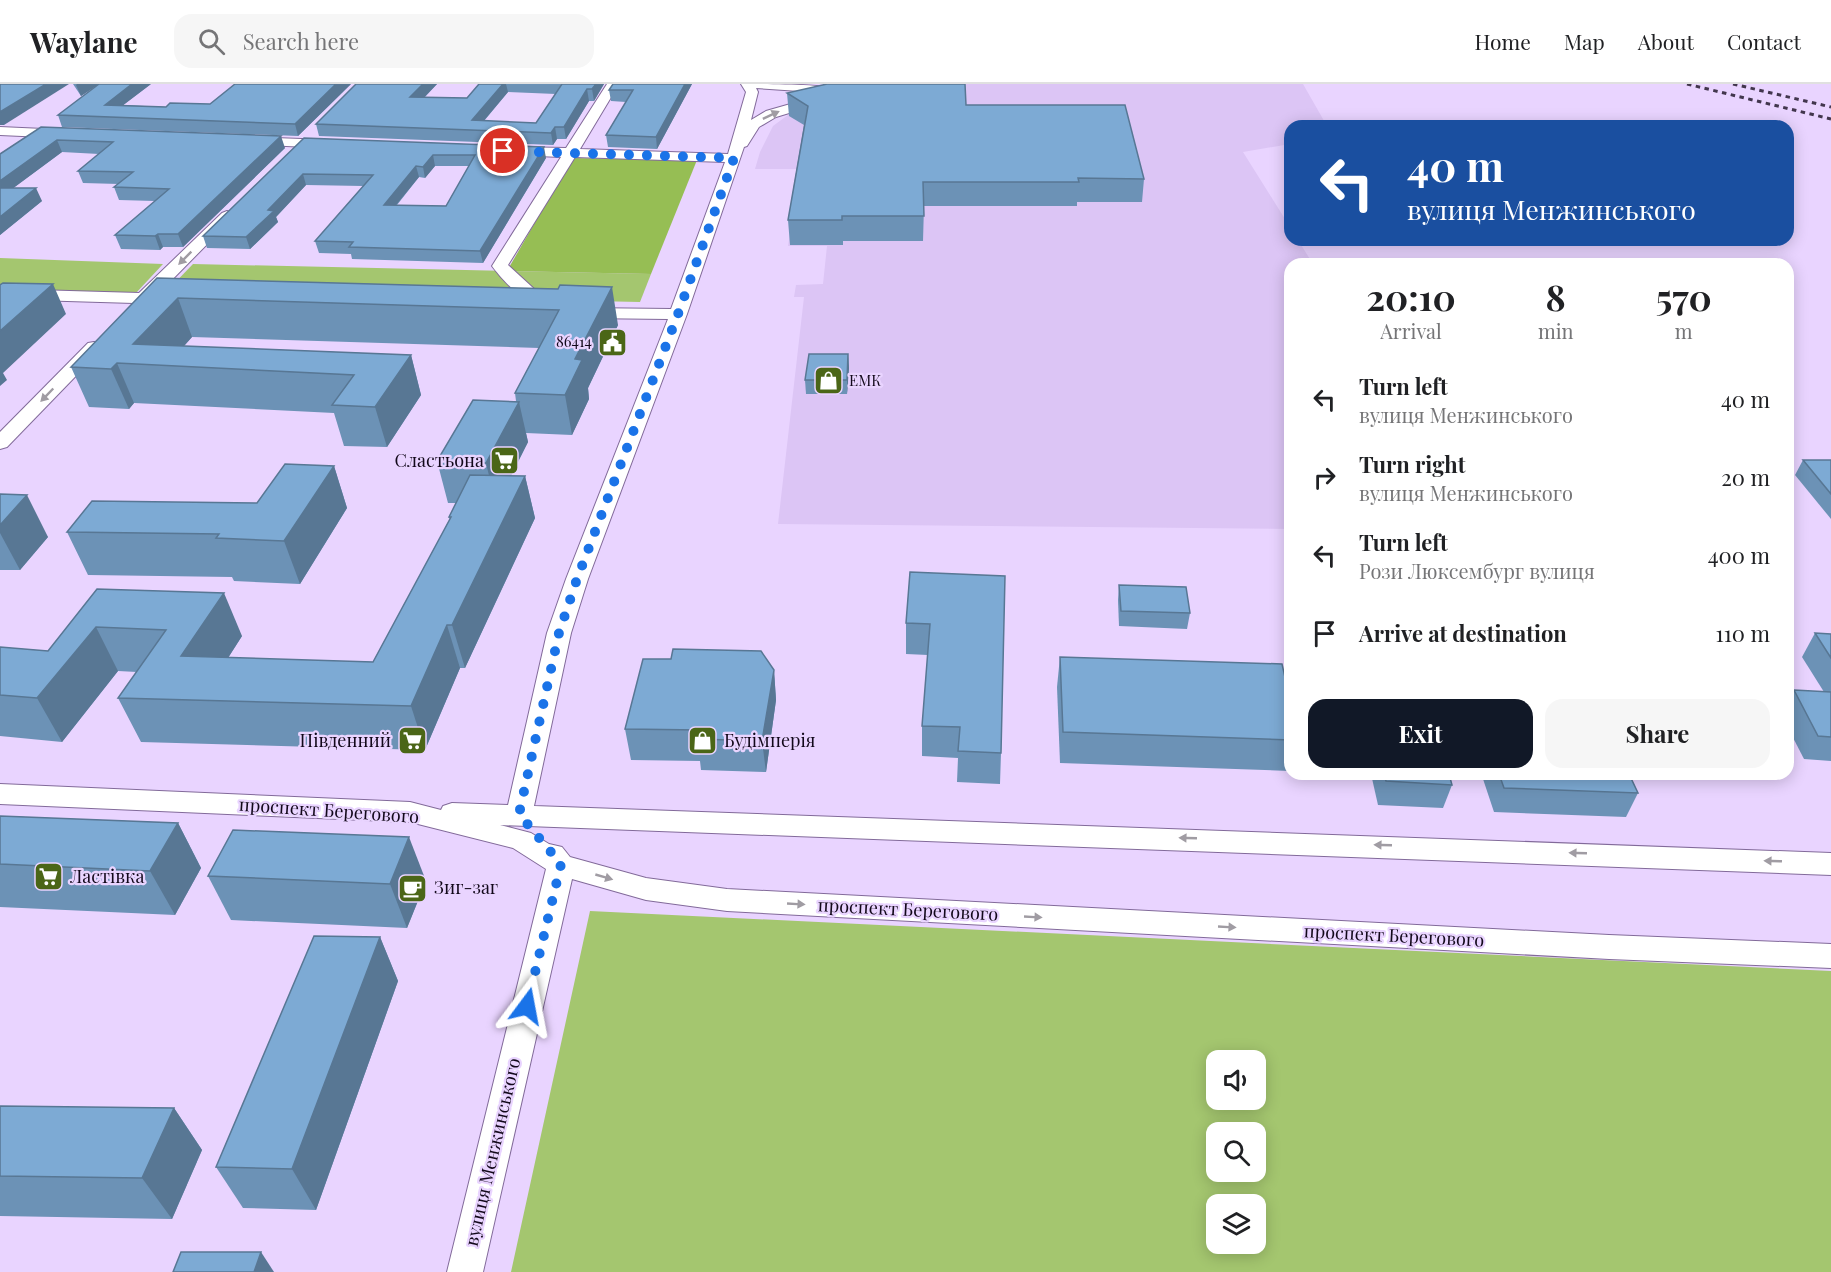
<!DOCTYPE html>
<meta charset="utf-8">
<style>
body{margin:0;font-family:"Playfair Display",serif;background:#f6f6f6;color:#202124;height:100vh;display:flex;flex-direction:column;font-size:22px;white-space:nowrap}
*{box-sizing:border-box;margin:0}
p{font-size:20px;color:#757577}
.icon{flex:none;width:33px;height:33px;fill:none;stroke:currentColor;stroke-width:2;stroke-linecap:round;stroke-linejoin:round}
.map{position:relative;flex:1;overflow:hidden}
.sheet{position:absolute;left:1284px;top:174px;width:510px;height:522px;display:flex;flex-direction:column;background:#fff;border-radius:18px;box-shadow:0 3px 15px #0003}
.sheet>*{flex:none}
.hud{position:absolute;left:1284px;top:36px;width:510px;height:126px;border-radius:18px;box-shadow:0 3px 15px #0003;background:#1a4fa0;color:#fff;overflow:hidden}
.fabs{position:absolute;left:1206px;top:966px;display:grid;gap:12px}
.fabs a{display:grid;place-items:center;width:60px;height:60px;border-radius:12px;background:#fff;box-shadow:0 3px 15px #0003;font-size:30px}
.pin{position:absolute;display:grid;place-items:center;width:51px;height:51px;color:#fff;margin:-26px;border:3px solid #fff;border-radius:50%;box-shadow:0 2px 6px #0007}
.me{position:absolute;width:66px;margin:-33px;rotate:13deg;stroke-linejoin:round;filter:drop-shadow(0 0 4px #0008)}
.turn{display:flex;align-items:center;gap:21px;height:126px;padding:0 24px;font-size:27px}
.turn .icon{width:78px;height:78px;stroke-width:2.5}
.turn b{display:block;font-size:42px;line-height:51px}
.eta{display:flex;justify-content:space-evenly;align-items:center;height:102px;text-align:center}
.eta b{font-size:36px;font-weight:700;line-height:42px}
.cta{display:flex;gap:12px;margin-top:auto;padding:12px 24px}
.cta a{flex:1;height:69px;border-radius:18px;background:#111827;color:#fff;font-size:24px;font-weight:700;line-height:69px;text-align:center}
.cta a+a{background:#f6f6f6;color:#202124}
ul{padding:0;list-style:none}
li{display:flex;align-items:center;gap:18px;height:78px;padding:0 24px}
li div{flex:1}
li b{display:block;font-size:22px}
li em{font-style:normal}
header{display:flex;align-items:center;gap:36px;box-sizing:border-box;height:84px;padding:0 30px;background:#fff;border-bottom:2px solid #e0e0e0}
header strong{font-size:28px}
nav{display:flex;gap:33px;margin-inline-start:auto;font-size:21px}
.search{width:420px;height:54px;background:#f6f6f6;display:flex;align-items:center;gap:15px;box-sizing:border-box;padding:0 21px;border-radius:18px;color:#757577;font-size:22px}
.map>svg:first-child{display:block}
.built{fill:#dcc5f5}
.green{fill:#a4c66f;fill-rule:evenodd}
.forest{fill:#96be54}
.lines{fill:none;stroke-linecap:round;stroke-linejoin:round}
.minor-casing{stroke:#826a9a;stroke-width:2}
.minor{fill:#fff;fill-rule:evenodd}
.rail{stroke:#42364d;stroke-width:3;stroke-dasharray:4.5 4.5;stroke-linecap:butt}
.wall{fill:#6c92b6;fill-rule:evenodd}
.shaded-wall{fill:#587794}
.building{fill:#7daad4;stroke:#587794;stroke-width:1.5;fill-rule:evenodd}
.oneway{fill:#a09ca3}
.route{stroke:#1a73e8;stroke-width:10;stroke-dasharray:0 18}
.labels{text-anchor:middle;stroke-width:4.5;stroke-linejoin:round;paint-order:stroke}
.far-poi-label{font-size:15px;fill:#12081a;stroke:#e9d4ff;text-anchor:end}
.poi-label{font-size:18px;fill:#12081a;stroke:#e9d4ff;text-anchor:start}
.street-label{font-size:18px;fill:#12081a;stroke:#e9d4ff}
</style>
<header>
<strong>Waylane</strong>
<div class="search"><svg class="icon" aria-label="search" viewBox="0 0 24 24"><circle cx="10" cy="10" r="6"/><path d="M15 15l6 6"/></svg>Search here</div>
<nav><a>Home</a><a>Map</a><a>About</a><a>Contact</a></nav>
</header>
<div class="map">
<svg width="1831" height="1188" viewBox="0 0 1831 1188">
<rect width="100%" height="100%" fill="#e9d4ff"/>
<polygon class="built" points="886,0 1303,0 1327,42 1290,42 1290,60 1243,68 1290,143 1290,156 1298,156 1313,180 1290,180 1290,445 778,440 804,213 794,213 796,201 823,200 827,162 788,162 800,85 755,85 760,68 773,42 788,31 862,14"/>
<g class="green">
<polygon points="0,174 163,180 136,209 0,206"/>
<polygon points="193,180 651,190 640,218 166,208"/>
<path d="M590 827 1831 887V1188H511ZM1256 976V1016H1216V976ZM1216 1048H1256V1088H1216ZM1216 1120H1256V1160H1216Z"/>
</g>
<polygon class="forest" points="572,74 697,76 651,190 507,187"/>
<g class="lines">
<defs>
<g id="minor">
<path d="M607 0H619L580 65 728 70 746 8 741 0C757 0 832 0 839 6L857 0H877L875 3 776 33 759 43 747 62 744 63 687 230 588 495 571 549 534 722 1831 769V791L500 741 531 749 549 760 562 763 570 773 646 794 727 805 1609 851 1831 860V884L1609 875 727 827 646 816 572 795 483 1188H447L546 785 513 764 410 738 0 720V700L410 718 441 726 443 722 452 719 508 721 547 549 566 495 668 235 584 234 578 233 575 229 578 225 584 224 671 225 725 78 575 73 508 181 556 225 554 229C537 233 502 196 492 182L561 73 514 71 507 67 514 63 566 64ZM756 4 829 9 766 27 751 36 758 8Z"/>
<polygon points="0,43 66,46 73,50 66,54 0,51"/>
<polygon points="250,53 329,56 336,60 329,64 245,60 243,57"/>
<polygon points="227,127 232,129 235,132 232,135 158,210 175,211 177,215 175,219 148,219 141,222 134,219 0,215 0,205 139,209 222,129"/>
<polygon points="94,258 100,259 103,263 100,267 7,363 0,365 0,348 88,259"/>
</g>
</defs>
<use href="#minor" class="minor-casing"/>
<use href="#minor" class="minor"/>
<g class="rail">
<polyline points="1687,0 1831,35"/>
<polyline points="1733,0 1831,23"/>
</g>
</g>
<g class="wall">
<polygon points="73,0 99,0 81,12"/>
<polygon points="151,0 123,21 166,23 210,20 351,0 298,52 62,43 58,31"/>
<path d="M356 0H437L424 14H467L479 0H604L594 17H589L566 55H557L553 61 319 52 316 40ZM508 8 556 10 536 39 484 37Z"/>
<polygon points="613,0 692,0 657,65 608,63 606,51 626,18 611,17 609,6"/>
<polygon points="787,9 966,21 1144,95 1142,118 1077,118 1077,122 924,122 923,157 843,157 843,161 790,161 788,136 804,41 789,32"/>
<polygon points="41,43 285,64 183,163 163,163 160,166 121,165 115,151 155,117 119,116 114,103 119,100 83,99 78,87 99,70 62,68 13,104 42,117 0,151 0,70"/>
<path d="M304 54 546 74 483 179 352 175 351 170 319 169 315 157 363 102 306 101 276 133 278 138 250 165 207 164 203 152ZM435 82H469L446 122 397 121 419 93 425 94Z"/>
<polygon points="157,194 558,205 618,241 588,304 589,315 572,351 526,349 528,358 511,392 525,392 535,434 465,584 460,584 425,666 141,658 118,614 137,588 118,587 62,658 0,652 0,563 48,567 97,505 242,552 228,574 373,578 450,436 449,433 456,419 448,419 437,377 516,317 515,309 539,264 192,253 184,262 411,271 421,311 387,363 344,362 334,329 134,319 129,325 89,323 71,283"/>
<polygon points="848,270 849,284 847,310 806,310 805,296"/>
<polygon points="1803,376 1831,376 1831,435 1795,391"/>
<polygon points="334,382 347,424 300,500 234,497 232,493 88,491 67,448 257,419"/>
<polygon points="0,410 48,453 20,486 0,486"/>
<polygon points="910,488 1001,669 1000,700 957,698 958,674 922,672 922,642 928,571 906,570 906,539"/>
<polygon points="1119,501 1190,529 1187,545 1119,542 1118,516"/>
<polygon points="1815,549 1831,550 1831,608 1824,608 1802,573"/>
<polygon points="1060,573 1290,615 1290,687 1060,679 1057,603"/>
<polygon points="774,586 776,616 766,688 701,686 700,677 631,676 625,645"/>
<polygon points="1794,606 1831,608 1831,677 1804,675 1788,644 1788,616"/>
<polygon points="1371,690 1449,690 1452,701 1443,724 1378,721"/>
<polygon points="1485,690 1629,690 1638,709 1626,733 1494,728 1483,695"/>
<polygon points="0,732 178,739 201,784 175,831 0,823"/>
<polygon points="208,792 426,797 407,844 231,836"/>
<polygon points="380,853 398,897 316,1126 243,1124 216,1083"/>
<polygon points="0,1022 174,1024 202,1066 172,1135 0,1132"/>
</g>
<g class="shaded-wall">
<polygon points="46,0 69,0 4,41 0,41 0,28"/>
<polygon points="77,0 99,0 81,12 76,1"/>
<polygon points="132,0 151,0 109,32 105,21"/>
<polygon points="336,0 351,0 298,52 295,40"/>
<polygon points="423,0 437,0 413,25 410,13"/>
<polygon points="503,0 506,0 508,8 476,46 472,36"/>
<polygon points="596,0 604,0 594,17 592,5"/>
<polygon points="685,0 692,0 657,65 656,53"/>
<polygon points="587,5 589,17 566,55 564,43"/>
<polygon points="555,43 557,55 553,61 551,49"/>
<polygon points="281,52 285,64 183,163 178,150"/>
<polygon points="57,56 62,68 0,114 0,97"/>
<polygon points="544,63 546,74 483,179 480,167"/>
<polygon points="433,71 435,82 425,94 423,83"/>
<polygon points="416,82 419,93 387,132 384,121"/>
<polygon points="303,90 306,101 276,133 278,138 250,165 246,153 268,126"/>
<polygon points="36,104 42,117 0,151 0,133"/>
<polygon points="158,150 163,163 160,166 155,152"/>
<polygon points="53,200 66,230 3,289 7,296 0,302 0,247"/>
<polygon points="612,203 618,241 588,304 589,315 572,351 565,311 575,275"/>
<polygon points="178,214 192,253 166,282 133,260"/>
<polygon points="848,270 849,284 847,310 847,296"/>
<polygon points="411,271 421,311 387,363 375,323"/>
<polygon points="117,279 134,319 129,325 111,285"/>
<polygon points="519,318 528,358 496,421 486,379"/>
<polygon points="334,382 347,424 300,500 284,457"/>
<polygon points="525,392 535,434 465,584 452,541"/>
<polygon points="27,411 48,453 20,486 0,449 0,441"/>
<polygon points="224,509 242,552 201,616 181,572"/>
<polygon points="447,541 460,584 425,666 411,622"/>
<polygon points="96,543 118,587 62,658 37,614"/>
<polygon points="774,586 776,616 766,688 762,657"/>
<polygon points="178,739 201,784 175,831 150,787"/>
<polygon points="409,753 426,797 407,844 390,800"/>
<polygon points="380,853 398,897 316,1126 292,1085"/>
<polygon points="174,1024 202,1066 172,1135 142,1094"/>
<polygon points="261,1168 274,1188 254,1188"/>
</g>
<g class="building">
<polygon points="0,0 46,0 0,28"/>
<polygon points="99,0 132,0 105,21 166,23 170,19 210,20 235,0 336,0 295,40 58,31"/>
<polygon points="356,0 423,0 410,13 467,14 479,0 503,0 472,36 536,39 562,0 596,0 592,5 587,5 564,43 555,43 551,49 316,40"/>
<polygon points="613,0 685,0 656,53 606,51 633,6 609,6"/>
<polygon points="827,0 965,0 966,21 1125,21 1144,95 1078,94 1079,98 923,98 924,132 842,132 842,136 788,136 808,22 787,9"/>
<polygon points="41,43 281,52 178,150 158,150 155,152 115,151 169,105 114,103 133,88 78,87 113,58 57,56 0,97 0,70"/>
<path d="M304 54 544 63 480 167 349 163 353 158 315 157 373 91 303 90 268 126 274 127 246 153 203 152ZM433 71H475L446 122 384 121 416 82 423 83Z"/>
<polygon points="0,104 36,104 0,133"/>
<polygon points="157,194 558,205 560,201 612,203 575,275 582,276 565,311 515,309 559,226 178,214 133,260 411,271 375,323 332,321 354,291 117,279 111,285 71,283"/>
<polygon points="3,199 53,200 0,247 0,201"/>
<polygon points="809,270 848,270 847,296 805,296"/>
<polygon points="473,316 519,318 486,379 437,377"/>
<polygon points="1803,376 1831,376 1831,410"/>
<polygon points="285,380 334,382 284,457 216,454 219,450 67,448 92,417 257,419"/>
<polygon points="470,391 525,392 452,541 447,541 411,622 118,614 166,546 96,543 37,614 0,611 0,563 48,567 97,505 224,509 181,572 373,578 451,433 449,433"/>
<polygon points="0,410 27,411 0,441"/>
<polygon points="910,488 1005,492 1001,669 958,667 960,643 922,642 930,540 906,539"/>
<polygon points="1119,501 1186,503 1190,529 1121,527"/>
<polygon points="1815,549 1831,550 1831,574"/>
<polygon points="673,565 761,567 774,586 762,657 697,655 699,646 625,645 643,575 671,575"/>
<polygon points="1060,573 1282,580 1290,615 1290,656 1063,648"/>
<polygon points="1794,606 1831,608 1831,653 1818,652"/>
<polygon points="1384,690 1449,690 1452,701 1386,697"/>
<polygon points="1499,690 1629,690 1638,709 1504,704"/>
<polygon points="0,732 178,739 150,787 0,780"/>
<polygon points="233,746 409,753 390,800 208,792"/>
<polygon points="314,852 380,853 292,1085 216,1083"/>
<polygon points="0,1022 174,1024 142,1094 0,1092"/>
<polygon points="181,1168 261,1168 254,1188 173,1188"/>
</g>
<defs><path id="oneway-solid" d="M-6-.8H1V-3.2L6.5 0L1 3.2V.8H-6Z" transform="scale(1.5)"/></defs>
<g class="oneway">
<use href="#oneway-solid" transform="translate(771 31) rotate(-25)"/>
<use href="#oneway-solid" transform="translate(185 174) rotate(135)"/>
<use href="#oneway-solid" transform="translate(47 311) rotate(134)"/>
<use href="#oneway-solid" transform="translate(1188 754) rotate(-178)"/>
<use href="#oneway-solid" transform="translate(1383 761) rotate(-178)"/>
<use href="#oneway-solid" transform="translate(1578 769) rotate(-178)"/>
<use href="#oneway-solid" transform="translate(1773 777) rotate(-178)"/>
<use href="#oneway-solid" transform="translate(604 793) rotate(16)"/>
<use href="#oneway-solid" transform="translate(796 820) rotate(3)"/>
<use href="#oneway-solid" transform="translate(1033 833) rotate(3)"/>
<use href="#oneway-solid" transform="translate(1227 843) rotate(3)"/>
</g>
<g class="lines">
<polyline class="route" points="503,67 734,74 678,230 577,495 559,549 519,730 561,780 527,922"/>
</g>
<defs>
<symbol id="civic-square" viewBox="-11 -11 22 22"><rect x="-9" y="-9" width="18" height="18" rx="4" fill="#4b6617" stroke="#e9d4ff"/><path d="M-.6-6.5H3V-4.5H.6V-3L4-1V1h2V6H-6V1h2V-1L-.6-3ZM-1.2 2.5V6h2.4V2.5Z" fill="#fff"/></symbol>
<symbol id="shop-square" viewBox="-11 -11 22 22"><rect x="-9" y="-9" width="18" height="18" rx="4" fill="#4b6617" stroke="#e9d4ff"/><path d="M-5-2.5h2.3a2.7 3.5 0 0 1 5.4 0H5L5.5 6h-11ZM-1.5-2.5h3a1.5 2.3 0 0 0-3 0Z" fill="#fff"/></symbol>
<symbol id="supermarket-square" viewBox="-11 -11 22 22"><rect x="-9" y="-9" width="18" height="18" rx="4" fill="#4b6617" stroke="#e9d4ff"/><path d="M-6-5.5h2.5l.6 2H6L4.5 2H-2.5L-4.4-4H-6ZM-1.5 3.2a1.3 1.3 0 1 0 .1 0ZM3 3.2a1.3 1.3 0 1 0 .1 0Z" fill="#fff"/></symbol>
<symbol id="cafe-square" viewBox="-11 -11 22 22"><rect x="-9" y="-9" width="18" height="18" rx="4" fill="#4b6617" stroke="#e9d4ff"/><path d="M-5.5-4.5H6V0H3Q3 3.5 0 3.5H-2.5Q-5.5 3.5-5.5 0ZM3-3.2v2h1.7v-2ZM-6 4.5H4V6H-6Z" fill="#fff"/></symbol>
</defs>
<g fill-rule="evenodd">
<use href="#civic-square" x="596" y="242" width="33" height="33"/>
<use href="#shop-square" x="812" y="280" width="33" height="33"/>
<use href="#supermarket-square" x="488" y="360" width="33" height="33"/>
<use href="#supermarket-square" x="396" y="640" width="33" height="33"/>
<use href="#shop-square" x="686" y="640" width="33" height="33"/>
<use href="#supermarket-square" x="32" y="776" width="33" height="33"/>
<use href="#cafe-square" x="396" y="788" width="33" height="33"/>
</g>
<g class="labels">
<g class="far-poi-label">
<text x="592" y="263">86414</text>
<text x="849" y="302" text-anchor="start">ЕМК</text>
</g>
<g class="poi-label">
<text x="484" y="383" text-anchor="end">Сластьона</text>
<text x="391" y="663" text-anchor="end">Південний</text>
<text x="724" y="663">Будімперія</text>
<text x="70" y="799">Ластівка</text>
<text x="434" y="810">Зиг-заг</text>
</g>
<g class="street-label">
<text transform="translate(329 727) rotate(4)" y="6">проспект Берегового</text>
<text transform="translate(908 826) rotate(3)" y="6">проспект Берегового</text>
<text transform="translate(1394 852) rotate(3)" y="6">проспект Берегового</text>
<text transform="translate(493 1068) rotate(-77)" y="6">вулиця Менжинського</text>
</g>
</g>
</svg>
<div class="fabs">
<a><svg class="icon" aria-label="sound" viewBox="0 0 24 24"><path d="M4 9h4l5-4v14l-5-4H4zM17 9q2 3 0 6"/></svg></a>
<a><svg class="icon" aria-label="search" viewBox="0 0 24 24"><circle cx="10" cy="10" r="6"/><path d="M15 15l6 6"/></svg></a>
<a><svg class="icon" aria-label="layers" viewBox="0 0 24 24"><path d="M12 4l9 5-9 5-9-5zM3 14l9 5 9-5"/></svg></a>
</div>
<div class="pin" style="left:503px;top:67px;background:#d93025"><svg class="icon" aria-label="arrive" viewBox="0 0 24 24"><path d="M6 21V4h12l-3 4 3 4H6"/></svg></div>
<svg class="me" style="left:527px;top:922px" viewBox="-20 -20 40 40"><path d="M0-17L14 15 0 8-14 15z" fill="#1a73e8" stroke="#fff" stroke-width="4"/></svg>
<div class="hud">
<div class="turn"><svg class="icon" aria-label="left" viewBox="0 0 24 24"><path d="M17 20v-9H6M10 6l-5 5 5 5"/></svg><div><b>40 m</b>вулиця Менжинського</div></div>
</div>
<section class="sheet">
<div class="eta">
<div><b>20:10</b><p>Arrival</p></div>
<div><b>8</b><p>min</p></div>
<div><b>570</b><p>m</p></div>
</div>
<ul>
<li><svg class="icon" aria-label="left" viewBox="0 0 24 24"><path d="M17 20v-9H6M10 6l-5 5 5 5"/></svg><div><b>Turn left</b><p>вулиця Менжинського</p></div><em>40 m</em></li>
<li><svg class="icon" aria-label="right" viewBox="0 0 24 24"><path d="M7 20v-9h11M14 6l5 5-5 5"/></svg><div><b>Turn right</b><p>вулиця Менжинського</p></div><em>20 m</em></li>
<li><svg class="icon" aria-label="left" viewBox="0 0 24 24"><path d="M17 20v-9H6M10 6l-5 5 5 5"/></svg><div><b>Turn left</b><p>Рози Люксембург вулиця</p></div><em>400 m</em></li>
<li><svg class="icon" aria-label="arrive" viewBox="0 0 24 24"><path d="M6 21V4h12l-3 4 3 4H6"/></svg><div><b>Arrive at destination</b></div><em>110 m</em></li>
</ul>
<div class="cta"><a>Exit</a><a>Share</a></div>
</section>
</div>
